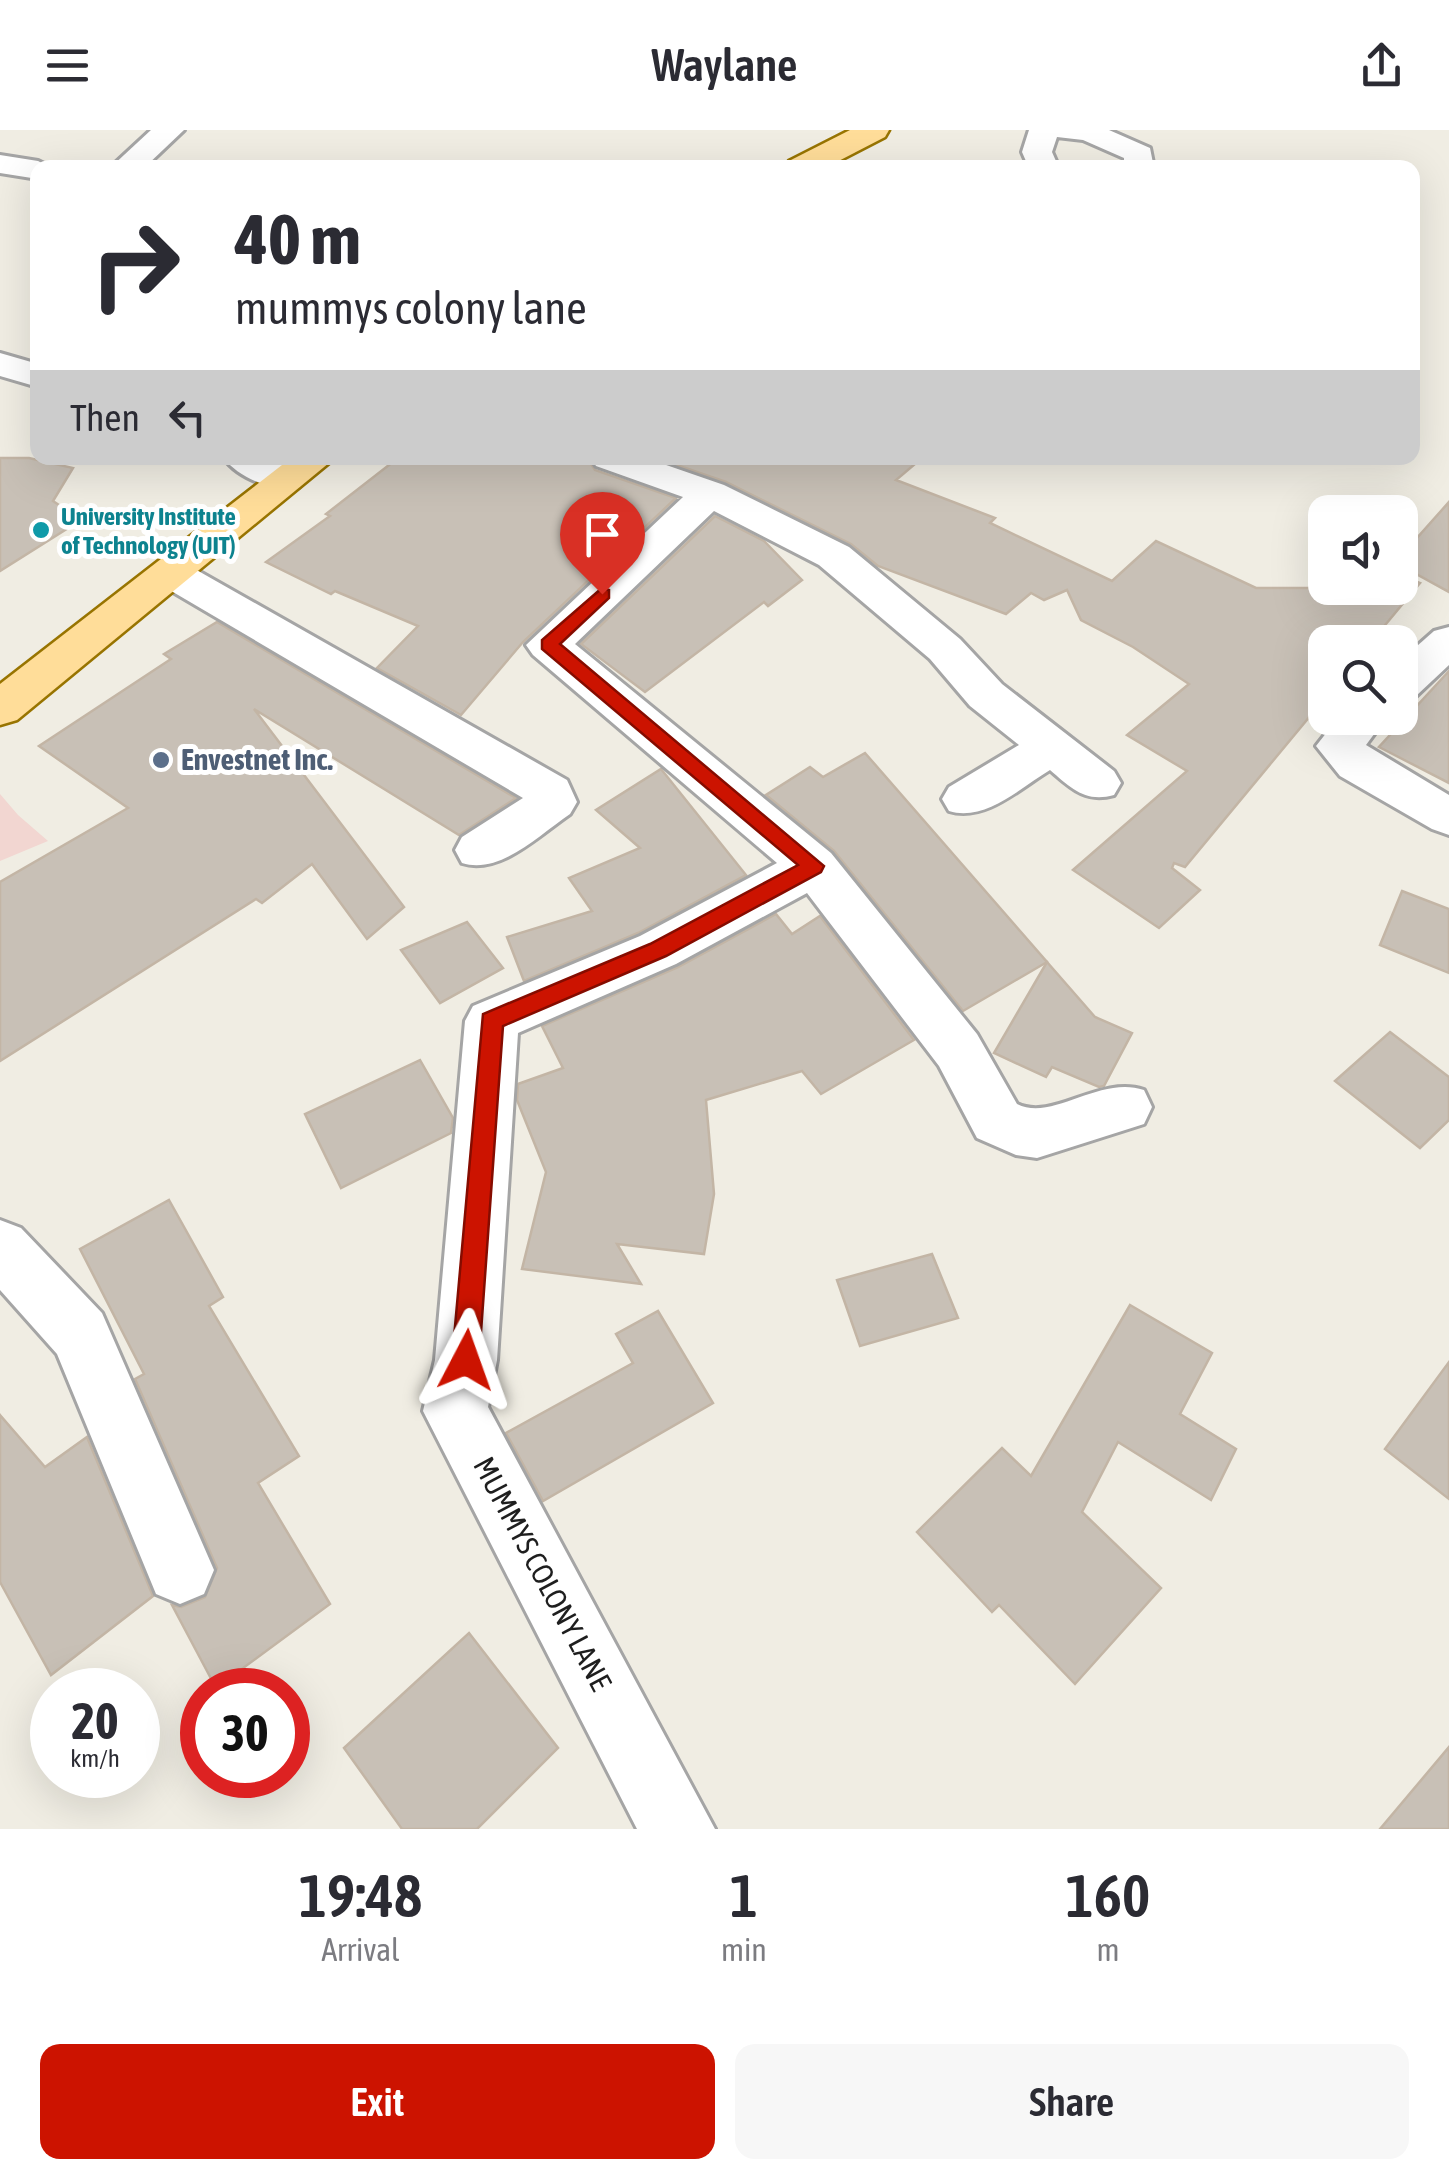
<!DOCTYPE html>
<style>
body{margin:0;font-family:"Asap Condensed",sans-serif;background:#f7f7f7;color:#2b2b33;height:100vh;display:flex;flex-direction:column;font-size:38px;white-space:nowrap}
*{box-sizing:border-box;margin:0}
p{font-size:32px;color:#7c7c81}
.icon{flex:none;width:55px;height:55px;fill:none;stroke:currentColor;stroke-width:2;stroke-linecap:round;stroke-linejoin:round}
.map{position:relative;height:1699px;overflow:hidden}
.side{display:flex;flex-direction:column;background:#fff;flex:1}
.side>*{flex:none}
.guide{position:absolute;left:30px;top:30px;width:1390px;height:305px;border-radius:20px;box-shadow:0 10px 40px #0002;background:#fff;color:#2b2b33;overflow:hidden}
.buttons{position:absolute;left:1308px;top:365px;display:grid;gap:20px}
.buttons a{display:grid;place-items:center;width:110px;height:110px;border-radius:20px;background:#fff;box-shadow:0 10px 40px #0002;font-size:50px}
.speed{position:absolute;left:30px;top:1538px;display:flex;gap:20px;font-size:50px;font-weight:700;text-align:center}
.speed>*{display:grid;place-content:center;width:130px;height:130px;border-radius:50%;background:#fff;box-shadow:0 10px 40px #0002;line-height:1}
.speed small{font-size:25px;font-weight:400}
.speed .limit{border:15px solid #d22;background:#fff;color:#111}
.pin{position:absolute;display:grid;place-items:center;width:85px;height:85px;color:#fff;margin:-102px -42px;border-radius:50% 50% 50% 0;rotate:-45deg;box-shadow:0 0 10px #0007}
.pin .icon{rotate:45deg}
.me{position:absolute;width:110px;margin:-55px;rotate:4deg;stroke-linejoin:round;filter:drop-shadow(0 0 8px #0008)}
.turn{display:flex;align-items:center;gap:35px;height:210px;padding:0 40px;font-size:45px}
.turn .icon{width:130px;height:130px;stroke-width:2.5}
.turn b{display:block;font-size:70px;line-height:85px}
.then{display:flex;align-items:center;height:95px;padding:0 40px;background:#0003;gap:20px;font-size:38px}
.eta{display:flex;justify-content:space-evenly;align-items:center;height:170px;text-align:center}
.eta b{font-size:60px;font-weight:600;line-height:70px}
.action{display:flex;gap:20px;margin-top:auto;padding:20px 40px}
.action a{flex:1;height:115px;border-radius:20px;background:#cc1300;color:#fff;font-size:40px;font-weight:600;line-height:115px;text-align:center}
.action a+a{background:#f7f7f7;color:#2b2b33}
header{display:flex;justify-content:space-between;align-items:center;height:130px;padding:0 40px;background:#fff;font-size:45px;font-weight:600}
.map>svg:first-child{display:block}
.commercial{fill:#f2d6d1}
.building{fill:#c8c0b6;stroke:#c3b5a5;stroke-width:2.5}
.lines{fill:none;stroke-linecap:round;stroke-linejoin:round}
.minor-casing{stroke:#a5a5a5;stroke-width:6}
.major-casing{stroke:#987400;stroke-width:5}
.minor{fill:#fff;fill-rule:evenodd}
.major{fill:#fd9;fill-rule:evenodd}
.route{fill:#cc1300;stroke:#850c00;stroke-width:2.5}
.culture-dot{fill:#0f9aa8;stroke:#fff;stroke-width:4}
.service-dot{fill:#5c6f8a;stroke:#fff;stroke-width:4}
.labels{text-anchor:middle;stroke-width:10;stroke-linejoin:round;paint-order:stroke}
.far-culture-label{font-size:25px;font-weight:bold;fill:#0d838f;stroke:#fff;text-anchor:start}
.service-label{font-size:30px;font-weight:bold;fill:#4e5e75;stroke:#fff;text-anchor:start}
.street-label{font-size:30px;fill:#1e1e1e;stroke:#fff}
</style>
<header><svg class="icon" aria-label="menu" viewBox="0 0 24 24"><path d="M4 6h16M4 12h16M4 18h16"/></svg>Waylane<svg class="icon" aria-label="share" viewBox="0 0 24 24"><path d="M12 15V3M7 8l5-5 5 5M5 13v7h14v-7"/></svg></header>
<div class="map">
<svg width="1449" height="1699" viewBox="0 0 1449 1699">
<rect width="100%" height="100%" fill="#f0ede3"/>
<polygon class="commercial" points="0,664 18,685 48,711 0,731"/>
<g class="building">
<polygon points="0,328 29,328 73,338 53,371 81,390 0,441"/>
<polygon points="398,328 587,328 595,340 676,368 523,512 461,585 377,538 418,496 335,461 331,464 266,432 330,386 326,384"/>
<polygon points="656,328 922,328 896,350 995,388 990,393 1112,451 1156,411 1256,458 1309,458 1325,439 1325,458 1400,458 1400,445 1420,453 1371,512 1325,512 1325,568 1185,737 1174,733 1172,738 1200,760 1159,798 1073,740 1187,641 1127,605 1189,554 1133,517 1081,490 1067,460 1044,470 1031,463 1006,484 878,436 851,414 726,352"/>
<polygon points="1449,372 1449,462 1400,435 1400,427"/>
<polygon points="715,386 764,411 802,450 768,476 764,472 645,562 581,514"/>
<polygon points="217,492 516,668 459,705 254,579 404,777 367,809 312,734 262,773 256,769 0,931 0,752 128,678 39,616 171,529 164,524"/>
<polygon points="1449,541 1449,653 1379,617"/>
<polygon points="865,623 1047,832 963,881 834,721 766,665 810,637 823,647"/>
<polygon points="661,639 746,745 638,803 524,851 507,807 592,781 569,748 640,718 596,680"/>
<polygon points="1402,761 1449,779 1449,843 1380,815"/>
<polygon points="776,784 792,804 820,786 914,910 821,964 802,941 706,970 714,1064 704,1124 617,1114 641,1154 522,1139 546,1042 517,970 518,954 563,938 542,896 678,837"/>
<polygon points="467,792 503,838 440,873 401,820"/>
<polygon points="1047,832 1095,887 1132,903 1104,956 1099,957 1052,937 1046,947 994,923"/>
<polygon points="1390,902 1449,947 1449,990 1420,1018 1335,951"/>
<polygon points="420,930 453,988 451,1003 341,1058 305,984"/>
<polygon points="169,1070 223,1167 209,1176 299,1326 258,1353 330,1474 216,1558 172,1475 181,1477 205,1467 217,1438 135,1249 144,1244 80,1119"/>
<polygon points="932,1124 958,1188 860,1216 837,1150"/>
<polygon points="1130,1175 1212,1223 1180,1284 1236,1319 1211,1370 1118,1312 1082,1382 1161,1458 1075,1554 999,1475 992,1482 917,1402 1002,1318 1031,1346"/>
<polygon points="658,1181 713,1273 543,1371 506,1303 633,1233 616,1204"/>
<polygon points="1449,1232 1449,1369 1385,1319"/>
<polygon points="0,1285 45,1337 87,1307 153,1466 51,1545 0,1452"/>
<polygon points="469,1503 558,1618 477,1699 402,1699 344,1618"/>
<polygon points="1449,1617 1449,1699 1380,1699"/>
</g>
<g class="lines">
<defs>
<g id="minor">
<polygon points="151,0 184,0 144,38 110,38"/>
<polygon points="1029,0 1109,0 1150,18 1154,38 1124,38 1124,28 1083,10 1057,7 1052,22 1059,38 1029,38 1022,22"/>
<polygon points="0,25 38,31 52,38 38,38 38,49 0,43"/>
<polygon points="0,223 38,234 38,257 0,246"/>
<path d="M224 328C251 326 287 323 304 349L299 357C276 363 238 348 224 328Z"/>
<path d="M591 328H646L724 355 849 417 960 509 1002 554 1114 641 1121 653 1114 665C1085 673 1071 658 1050 640 1020 658 985 692 949 681L942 669 949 657 1019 615 970 576 930 529 819 435 714 381 575 514 831 723 977 904 1017 974C1053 992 1099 945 1144 960L1152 977 1144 994 1037 1028 1016 1025 977 1008 939 936 807 763 676 834 518 903 497 1230 488 1277 715 1699H637L423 1281 435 1230 465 891 473 876 640 806 777 733 533 525 526 515 683 367 596 336Z"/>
<path d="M171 430 186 434 567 650 577 672 570 684C539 705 500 745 462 733L455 720 462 707 523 668 156 452 150 443 156 434Z"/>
<polygon points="1449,497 1449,535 1416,566 1400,570 1400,531 1434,501"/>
<polygon points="1338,588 1386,588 1366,615 1449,665 1449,705 1432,699 1340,646 1316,616"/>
<polygon points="0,1090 21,1098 102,1183 214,1440 204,1464 180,1474 156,1464 57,1224 0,1160"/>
</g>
<g id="major">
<polygon points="850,0 889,0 885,7 825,38 784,38 789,31"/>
<polygon points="291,328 335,328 17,590 0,595 0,554"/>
</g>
</defs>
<use href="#minor" class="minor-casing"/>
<use href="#major" class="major-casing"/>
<use href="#minor" class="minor"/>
<use href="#major" class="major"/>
</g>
<polygon class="route" points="602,458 609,460 609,468 560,514 824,736 821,742 666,826 503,896 479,1230 475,1239 466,1243 456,1239 452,1230 483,884 650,814 798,735 542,519 542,510"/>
<circle class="culture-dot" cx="41" cy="400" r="10"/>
<circle class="service-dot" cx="161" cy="630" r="10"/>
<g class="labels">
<g class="far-culture-label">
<text x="61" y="395">University Institute<tspan x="61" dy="29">of Technology (UIT)</tspan></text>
</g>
<g class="service-label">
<text x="181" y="640">Envestnet Inc.</text>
</g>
<g class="street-label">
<text transform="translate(542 1444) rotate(62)" y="10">MUMMYS COLONY LANE</text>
</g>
</g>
</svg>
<div class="buttons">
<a><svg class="icon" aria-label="sound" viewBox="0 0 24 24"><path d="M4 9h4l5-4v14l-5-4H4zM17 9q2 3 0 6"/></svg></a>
<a><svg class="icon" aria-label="search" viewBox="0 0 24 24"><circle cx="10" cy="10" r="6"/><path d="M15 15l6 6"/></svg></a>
</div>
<div class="speed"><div>20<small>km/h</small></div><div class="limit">30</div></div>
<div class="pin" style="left:602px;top:464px;background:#d93025"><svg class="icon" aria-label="arrive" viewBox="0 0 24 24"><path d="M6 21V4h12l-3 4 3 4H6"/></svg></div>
<svg class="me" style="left:466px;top:1230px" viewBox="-20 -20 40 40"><path d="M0-17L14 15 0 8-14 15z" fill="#cc1300" stroke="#fff" stroke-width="4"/></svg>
<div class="guide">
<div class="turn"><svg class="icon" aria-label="right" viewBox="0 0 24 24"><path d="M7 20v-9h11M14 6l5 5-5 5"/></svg><div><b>40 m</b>mummys colony lane</div></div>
<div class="then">Then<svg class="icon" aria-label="left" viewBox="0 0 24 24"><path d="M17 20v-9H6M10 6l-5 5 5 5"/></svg></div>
</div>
</div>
<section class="side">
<div class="eta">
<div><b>19:48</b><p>Arrival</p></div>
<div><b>1</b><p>min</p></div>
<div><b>160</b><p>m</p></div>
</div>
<div class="action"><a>Exit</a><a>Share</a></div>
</section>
